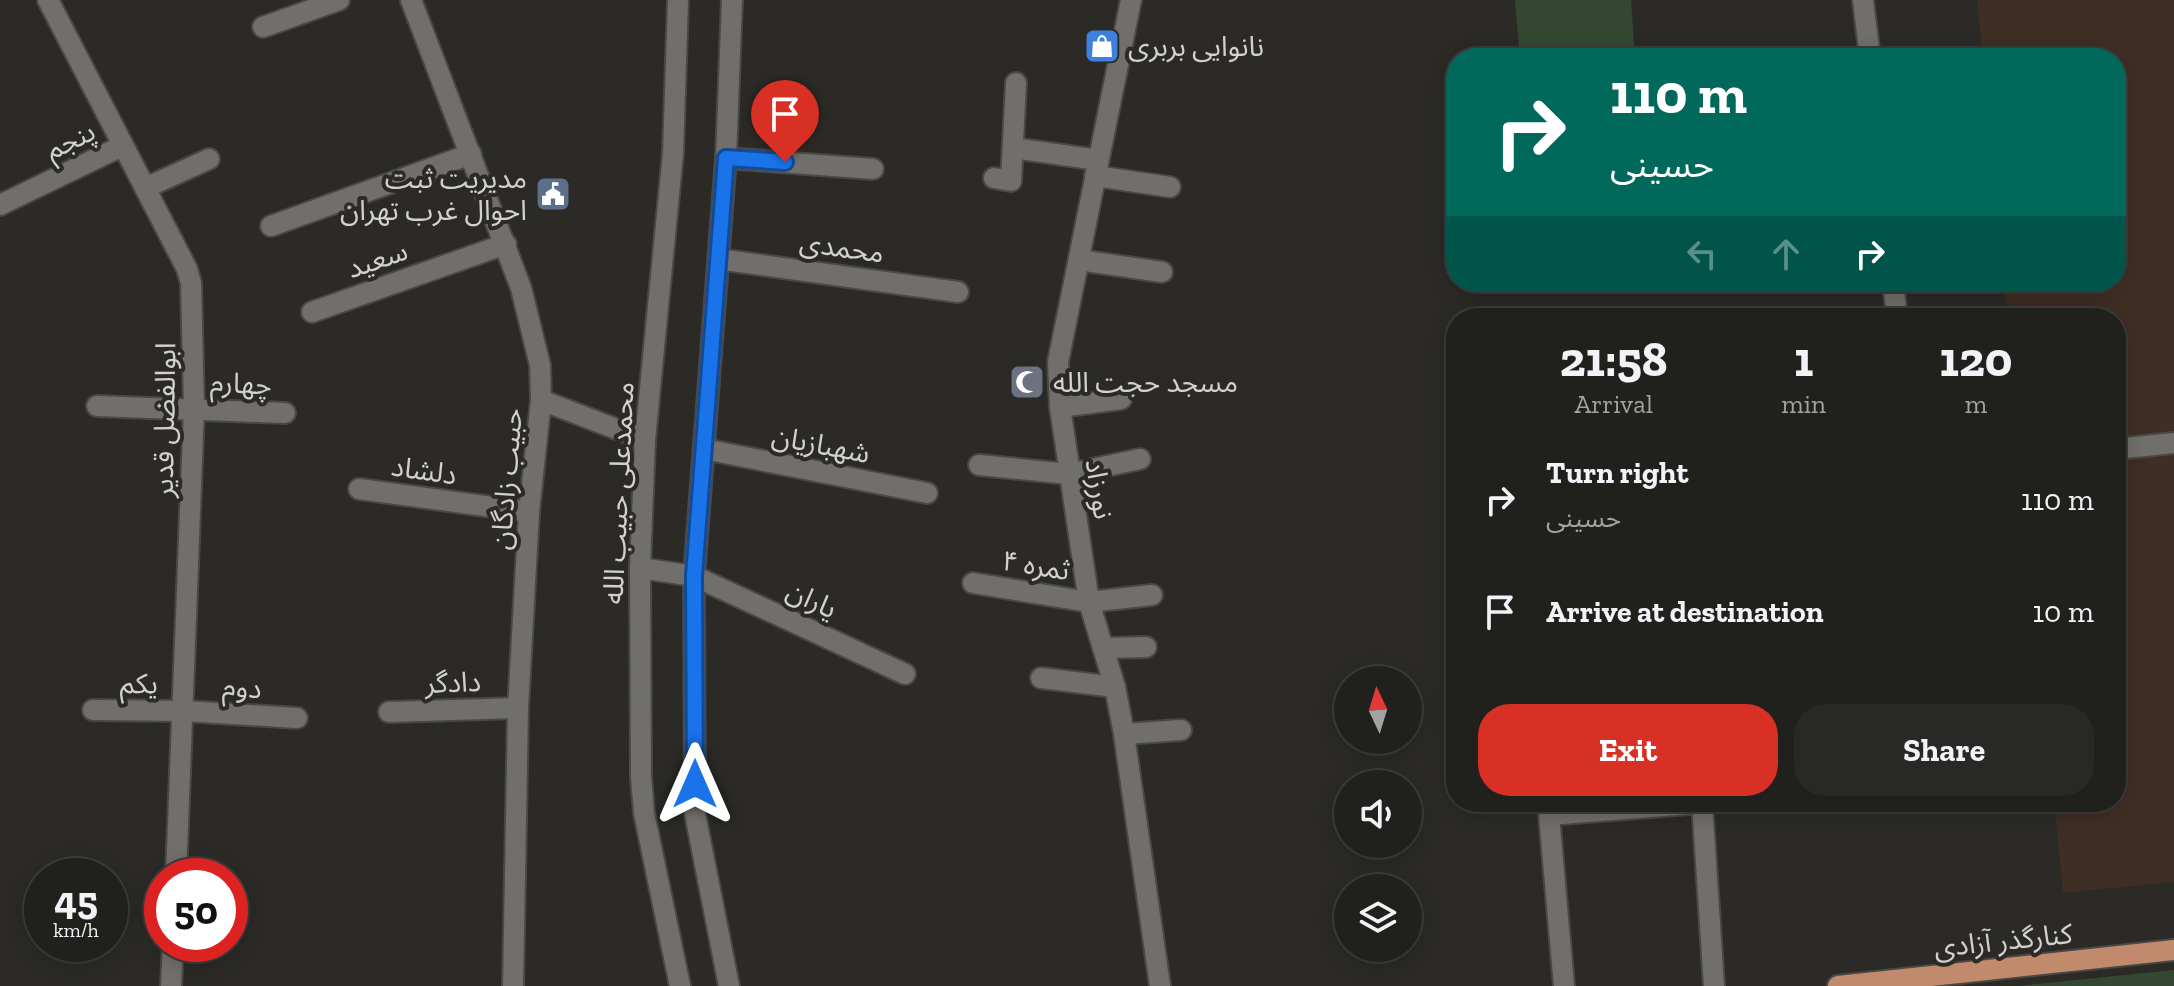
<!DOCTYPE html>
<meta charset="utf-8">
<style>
body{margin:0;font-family:"Zilla Slab","Noto Sans Arabic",serif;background:#282826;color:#f1f3f6;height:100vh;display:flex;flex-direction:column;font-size:30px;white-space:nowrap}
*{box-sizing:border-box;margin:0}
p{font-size:26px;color:#a2a3a4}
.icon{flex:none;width:44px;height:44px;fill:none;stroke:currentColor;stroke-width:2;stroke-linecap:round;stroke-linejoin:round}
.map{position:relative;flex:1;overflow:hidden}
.sheet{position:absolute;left:1446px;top:308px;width:680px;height:504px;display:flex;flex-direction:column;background:#20201d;border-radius:32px;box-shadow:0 4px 20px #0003,0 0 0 2px #3d3e3b}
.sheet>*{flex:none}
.hud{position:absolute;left:1446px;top:48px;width:680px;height:244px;border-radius:32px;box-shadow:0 4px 20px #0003,0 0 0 2px #3d3e3b;background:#00695c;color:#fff;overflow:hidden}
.needle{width:52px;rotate:356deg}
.fabs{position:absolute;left:1334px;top:666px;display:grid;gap:16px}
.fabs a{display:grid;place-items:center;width:88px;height:88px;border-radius:50%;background:#20201d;box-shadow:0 4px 20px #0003,0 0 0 2px #3d3e3b;font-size:40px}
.speed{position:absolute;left:24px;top:858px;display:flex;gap:16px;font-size:40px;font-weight:700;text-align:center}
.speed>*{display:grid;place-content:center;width:104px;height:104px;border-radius:50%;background:#20201d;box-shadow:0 4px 20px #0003,0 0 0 2px #3d3e3b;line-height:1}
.speed small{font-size:20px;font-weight:400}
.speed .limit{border:12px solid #d22;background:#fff;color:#111}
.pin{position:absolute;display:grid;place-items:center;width:68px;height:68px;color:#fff;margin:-82px -34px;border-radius:50% 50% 50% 0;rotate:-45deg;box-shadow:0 0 8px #0007}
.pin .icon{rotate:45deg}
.me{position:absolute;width:88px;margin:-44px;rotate:0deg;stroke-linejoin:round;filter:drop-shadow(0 0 6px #0008)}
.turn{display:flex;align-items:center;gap:28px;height:168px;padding:0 32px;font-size:36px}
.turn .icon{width:104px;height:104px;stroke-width:2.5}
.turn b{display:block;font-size:56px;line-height:68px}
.lanes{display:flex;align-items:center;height:76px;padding:0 32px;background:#0003;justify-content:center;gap:40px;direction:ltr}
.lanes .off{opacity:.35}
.eta{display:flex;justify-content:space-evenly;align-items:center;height:136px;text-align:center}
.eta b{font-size:48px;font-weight:700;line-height:56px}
.cta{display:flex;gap:16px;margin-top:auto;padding:16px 32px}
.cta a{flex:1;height:92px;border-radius:32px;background:#d93025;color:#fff;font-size:32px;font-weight:700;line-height:92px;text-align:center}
.cta a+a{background:#282826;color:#f1f3f6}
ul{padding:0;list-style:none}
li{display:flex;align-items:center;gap:24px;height:112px;padding:0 32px}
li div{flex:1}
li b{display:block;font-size:30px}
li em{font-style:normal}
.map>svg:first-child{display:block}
.commercial{fill:#3f2e24}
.green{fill:#344831}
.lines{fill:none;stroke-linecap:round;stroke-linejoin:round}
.service-casing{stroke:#494845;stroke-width:24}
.minor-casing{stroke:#494845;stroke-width:24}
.tertiary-casing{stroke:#494845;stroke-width:24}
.secondary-casing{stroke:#494845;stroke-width:24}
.primary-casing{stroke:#494845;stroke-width:24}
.service{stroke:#706f6b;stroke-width:20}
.minor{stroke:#706f6b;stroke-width:20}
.tertiary{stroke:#706f6b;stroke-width:20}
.secondary{stroke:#706f6b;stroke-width:20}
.primary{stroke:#c18a6c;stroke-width:20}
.route-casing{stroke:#114b97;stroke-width:20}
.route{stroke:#1a73e8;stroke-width:14}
.labels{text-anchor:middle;stroke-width:8;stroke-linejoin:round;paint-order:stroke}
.poi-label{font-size:28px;fill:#d2d1cf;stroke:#2b2a27;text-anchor:start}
.street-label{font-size:28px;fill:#d2d1cf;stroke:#2b2a27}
</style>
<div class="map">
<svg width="2174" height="986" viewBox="0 0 2174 986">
<rect width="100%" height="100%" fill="#2b2a27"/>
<polygon class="commercial" points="1977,0 2174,0 2174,882 2063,893 2054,802 2116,802 2116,318 2008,318 2004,282 2116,282 2116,58 1983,58"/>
<g class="green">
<polygon points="1515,0 1631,0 1635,58 1520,58"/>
<polygon points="2174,970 2174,986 2017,986"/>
</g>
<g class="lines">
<defs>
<g id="service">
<polyline points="1863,0 1870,58"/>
<polyline points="1893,282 1897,318"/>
<polyline points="2116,449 2174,443"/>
<polyline points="1702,802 1714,986"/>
<polyline points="1564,986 1549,815 1702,803"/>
</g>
<g id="minor">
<polyline points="48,0 187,269 191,283 194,408 176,876"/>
<polyline points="1131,0 1058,362 1060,407 1089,602 1115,687 1124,734 1160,986"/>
<polyline points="263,27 339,0"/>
<polyline points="1013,148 1098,160"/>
<polyline points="726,158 873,169"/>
<polyline points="1095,176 1170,187"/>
<polyline points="994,178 1011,181 1016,83"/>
<polyline points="145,188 209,159"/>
<polyline points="0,205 122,146"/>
<polyline points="271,226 471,154"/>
<polyline points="718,259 958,292"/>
<polyline points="1079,260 1162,272"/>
<polyline points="312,312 506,244"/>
<polyline points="97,406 285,413"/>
<polyline points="1060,407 1121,399"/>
<polyline points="704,449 927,493"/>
<polyline points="979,465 1069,474 1140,459"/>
<polyline points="359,489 529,512"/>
<polyline points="694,576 905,674"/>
<polyline points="973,583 1089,602 1152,595"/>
<polyline points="1103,648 1146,647"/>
<polyline points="1041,678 1115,687"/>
<polyline points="93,710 184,711 297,718"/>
<polyline points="389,712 518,708"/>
<polyline points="1124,734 1181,730"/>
<polyline points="171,986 173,944"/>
</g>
<g id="tertiary">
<polyline points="411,0 521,288 540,365 541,400 529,512 518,708 513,986"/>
<polyline points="541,400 645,440"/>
</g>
<g id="secondary">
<polyline points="678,0 673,153 645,440 640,568 641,777 644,813 680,986"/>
<polyline points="640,568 694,576"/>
<polyline points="729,986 695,814 694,576 726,158 732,0"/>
</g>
<polyline id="primary" points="1838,986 2174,950"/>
</defs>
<use href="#service" class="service-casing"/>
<use href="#minor" class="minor-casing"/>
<use href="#tertiary" class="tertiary-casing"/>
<use href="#secondary" class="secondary-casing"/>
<use href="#primary" class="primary-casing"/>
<use href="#service" class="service"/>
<use href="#minor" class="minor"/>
<use href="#tertiary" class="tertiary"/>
<use href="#secondary" class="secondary"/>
<use href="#primary" class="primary"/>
</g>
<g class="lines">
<defs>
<polyline id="route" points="695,784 694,576 726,158 785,162"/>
</defs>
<use href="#route" class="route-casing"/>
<use href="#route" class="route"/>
</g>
<defs>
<symbol id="shop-square" viewBox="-11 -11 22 22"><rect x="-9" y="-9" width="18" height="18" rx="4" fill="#3f7fe0" stroke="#2b2a27"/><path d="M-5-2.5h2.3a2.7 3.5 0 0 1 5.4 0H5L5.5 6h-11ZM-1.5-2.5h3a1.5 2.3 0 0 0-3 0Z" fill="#fff"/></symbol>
<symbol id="civic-square" viewBox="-11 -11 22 22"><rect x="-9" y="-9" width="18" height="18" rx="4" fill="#5c6f8a" stroke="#2b2a27"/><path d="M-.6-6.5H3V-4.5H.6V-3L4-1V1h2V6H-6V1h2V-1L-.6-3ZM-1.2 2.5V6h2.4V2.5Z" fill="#fff"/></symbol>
<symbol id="mosque-square" viewBox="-11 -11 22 22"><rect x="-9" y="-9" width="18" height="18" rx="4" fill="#6b7280" stroke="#2b2a27"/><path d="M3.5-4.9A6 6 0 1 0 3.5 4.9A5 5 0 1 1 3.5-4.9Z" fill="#fff"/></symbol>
</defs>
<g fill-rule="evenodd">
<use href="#shop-square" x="1082" y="26" width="40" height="40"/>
<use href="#civic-square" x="533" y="174" width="40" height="40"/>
<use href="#mosque-square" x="1007" y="362" width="40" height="40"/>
</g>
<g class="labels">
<g class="poi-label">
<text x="1128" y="56">نانوایی بربری</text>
<text x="527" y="188" text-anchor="end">مدیریت ثبت<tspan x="527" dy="32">احوال غرب تهران</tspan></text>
<text x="1053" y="392">مسجد حجت الله</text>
</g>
<g class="street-label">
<text transform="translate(70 140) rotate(-26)" y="10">پنجم</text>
<text transform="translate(842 247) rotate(8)" y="10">محمدی</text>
<text transform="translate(377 259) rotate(-19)" y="10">سعید</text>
<text transform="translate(241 383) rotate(3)" y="10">چهارم</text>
<text transform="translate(164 420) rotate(-89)" y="10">ابوالفضل قدیر</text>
<text transform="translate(821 444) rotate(11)" y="10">شهبازیان</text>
<text transform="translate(424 470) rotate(8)" y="10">دلشاد</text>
<text transform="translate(506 479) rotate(-85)" y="10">حبیب زادگان</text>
<text transform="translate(1100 489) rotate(81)" y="10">نورزاد</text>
<text transform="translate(618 493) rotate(-87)" y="10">محمدعلی حبیب الله</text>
<text transform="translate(1036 565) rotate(9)" y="10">ثمره ۴</text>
<text transform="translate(812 599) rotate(25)" y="10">یاران</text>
<text transform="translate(453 682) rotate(-2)" y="10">دادگر</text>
<text transform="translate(139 683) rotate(1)" y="10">یکم</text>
<text transform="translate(242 687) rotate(4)" y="10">دوم</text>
<text transform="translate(2003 940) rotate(-6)" y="10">کنارگذر آزادی</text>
</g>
</g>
</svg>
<div class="fabs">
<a><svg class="needle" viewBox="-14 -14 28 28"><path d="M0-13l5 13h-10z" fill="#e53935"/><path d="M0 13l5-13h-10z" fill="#a2a3a4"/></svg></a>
<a><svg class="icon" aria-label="sound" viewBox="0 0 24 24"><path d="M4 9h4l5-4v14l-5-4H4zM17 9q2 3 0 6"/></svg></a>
<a><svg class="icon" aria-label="layers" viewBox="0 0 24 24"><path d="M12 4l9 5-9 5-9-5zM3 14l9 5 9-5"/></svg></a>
</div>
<div class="speed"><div>45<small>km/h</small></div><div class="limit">50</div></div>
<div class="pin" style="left:785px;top:162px;background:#d93025"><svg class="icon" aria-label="arrive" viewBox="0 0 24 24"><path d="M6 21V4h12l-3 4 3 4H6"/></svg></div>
<svg class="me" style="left:695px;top:784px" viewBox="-20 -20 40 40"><path d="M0-17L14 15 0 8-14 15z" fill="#1a73e8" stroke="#fff" stroke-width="4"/></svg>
<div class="hud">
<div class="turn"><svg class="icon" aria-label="right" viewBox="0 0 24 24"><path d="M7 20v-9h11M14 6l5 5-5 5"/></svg><div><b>110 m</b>حسینی</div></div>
<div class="lanes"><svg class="icon off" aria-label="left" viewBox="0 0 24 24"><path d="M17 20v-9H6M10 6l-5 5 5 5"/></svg><svg class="icon off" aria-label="ahead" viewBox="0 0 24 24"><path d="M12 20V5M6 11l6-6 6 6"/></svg><svg class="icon" aria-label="right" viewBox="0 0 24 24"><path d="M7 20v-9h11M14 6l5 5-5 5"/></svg></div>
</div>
<section class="sheet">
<div class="eta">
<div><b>21:58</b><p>Arrival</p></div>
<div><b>1</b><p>min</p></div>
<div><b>120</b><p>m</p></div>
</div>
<ul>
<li><svg class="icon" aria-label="right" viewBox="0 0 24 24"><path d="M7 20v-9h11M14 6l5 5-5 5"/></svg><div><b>Turn right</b><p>حسینی</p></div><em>110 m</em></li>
<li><svg class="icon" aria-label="arrive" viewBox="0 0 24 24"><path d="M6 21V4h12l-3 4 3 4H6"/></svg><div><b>Arrive at destination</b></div><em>10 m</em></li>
</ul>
<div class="cta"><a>Exit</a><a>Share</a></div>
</section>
</div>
